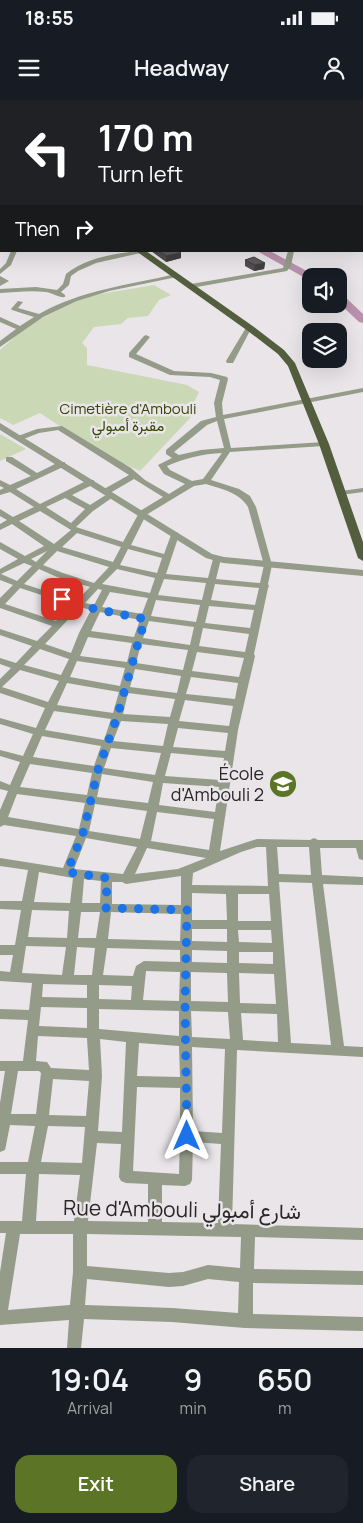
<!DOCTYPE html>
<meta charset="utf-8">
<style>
body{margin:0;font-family:Manrope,Vazirmatn,sans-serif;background:#20242c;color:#f1f3f6;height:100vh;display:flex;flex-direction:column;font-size:19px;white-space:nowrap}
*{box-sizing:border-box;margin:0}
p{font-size:16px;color:#9ea1a6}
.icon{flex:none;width:28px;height:28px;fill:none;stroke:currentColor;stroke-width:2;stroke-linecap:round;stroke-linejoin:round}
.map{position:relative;height:1248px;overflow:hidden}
.drawer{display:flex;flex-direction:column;background:#171b24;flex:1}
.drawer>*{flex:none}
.banner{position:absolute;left:0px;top:0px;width:364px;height:152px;box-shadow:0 5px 20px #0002;background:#202124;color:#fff;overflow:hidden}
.buttons{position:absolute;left:302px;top:168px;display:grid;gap:10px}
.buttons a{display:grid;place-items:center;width:45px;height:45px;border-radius:10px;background:#171b24;box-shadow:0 5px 20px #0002;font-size:25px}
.pin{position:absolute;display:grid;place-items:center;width:42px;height:42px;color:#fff;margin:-21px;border-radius:10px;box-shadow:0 2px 8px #0006}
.me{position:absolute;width:55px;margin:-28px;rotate:0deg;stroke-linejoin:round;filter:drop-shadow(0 0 4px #0008)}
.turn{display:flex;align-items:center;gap:18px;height:105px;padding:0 15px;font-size:22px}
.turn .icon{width:65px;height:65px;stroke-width:2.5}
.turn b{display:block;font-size:35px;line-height:42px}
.then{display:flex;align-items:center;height:48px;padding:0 15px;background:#0003;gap:10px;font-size:19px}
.eta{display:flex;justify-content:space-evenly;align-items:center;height:85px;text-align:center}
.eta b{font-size:30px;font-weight:600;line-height:35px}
.cta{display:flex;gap:10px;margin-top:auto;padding:10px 15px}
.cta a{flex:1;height:58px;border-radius:15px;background:#5c7425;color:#fff;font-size:20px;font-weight:600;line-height:58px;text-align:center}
.cta a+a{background:#20242c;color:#f1f3f6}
.status{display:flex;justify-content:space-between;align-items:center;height:35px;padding:0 25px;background:#171b24;direction:ltr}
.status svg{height:14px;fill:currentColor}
header{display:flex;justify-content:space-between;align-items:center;height:65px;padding:0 15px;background:#171b24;font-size:22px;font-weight:600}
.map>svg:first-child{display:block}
.green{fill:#cbd8b6}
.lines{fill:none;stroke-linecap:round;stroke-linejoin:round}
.river{fill:#bb92ae;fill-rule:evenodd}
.minor{fill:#949b89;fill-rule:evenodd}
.tertiary{fill:#949b89;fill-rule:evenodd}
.primary{fill:#525e3d;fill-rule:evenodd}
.trunk{fill:#46532f;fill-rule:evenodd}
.wall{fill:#504d4f}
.shaded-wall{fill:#413e40}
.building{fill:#5d595c;stroke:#413e40}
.route{stroke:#1a73e8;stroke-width:9;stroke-dasharray:0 16.2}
.labels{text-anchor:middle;stroke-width:5;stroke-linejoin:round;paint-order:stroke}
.far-park-label{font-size:15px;fill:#344500;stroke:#e9e5e8}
.poi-label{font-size:18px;fill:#292728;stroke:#e9e5e8;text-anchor:end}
.near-street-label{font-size:21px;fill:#292728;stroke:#e9e5e8}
</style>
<div class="status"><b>18:55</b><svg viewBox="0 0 49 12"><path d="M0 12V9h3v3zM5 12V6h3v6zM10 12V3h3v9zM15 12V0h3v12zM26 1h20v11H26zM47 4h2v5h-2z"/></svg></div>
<header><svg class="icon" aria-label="menu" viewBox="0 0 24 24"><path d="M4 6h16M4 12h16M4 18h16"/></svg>Headway<svg class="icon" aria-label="person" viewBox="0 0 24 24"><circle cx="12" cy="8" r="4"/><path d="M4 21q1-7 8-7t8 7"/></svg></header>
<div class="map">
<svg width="363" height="1248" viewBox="0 0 363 1248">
<rect width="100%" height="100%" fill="#e9e5e8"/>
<g class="green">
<polygon points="154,185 171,195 159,200 148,216 128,218 121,224 94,227 82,243 87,248 87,265 187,285 199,292 188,314 191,317 140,371 102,354 40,313 13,325 0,318 0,250 29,224 88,196"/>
<polygon points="0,334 26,349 0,361"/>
</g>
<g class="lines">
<g class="river">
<polygon points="257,151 270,151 316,176 311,176 311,180 307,179"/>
<polygon points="339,194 343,195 363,214 363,223 359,222 339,203"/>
</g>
<g class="minor">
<polygon points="323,0 329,0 330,1 324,1"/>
<rect x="362" y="18" width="1" height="4"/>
<rect x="362" y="71" width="1" height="4"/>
<rect x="0" y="122" width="1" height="5"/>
<rect x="362" y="128" width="1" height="4"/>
<polygon points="11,151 17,151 11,165 0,174 0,169 6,163"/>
<path d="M135 151 145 152 96 163 78 171 71 176 69 185 61 192 65 195V197C59 198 53 193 46 192 31 190 15 192 0 193V189L36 187 57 190 63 184 66 174C86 158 110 155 135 151Z"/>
<polygon points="288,151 294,151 291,166 287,171 191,188 188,186 191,184 283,168"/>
<path d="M175 174 178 176 177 177 109 191 77 201 43 217 0 247V241L16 229 0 222V217L20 226 34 217 12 210 11 209 18 201 23 202 18 208 39 214C84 189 126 186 175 174Z"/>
<polygon points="0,176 9,181 0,186"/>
<polygon points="247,226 252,227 233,263 227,263 226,261"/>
<path d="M146 235 150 237 136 254 174 271 211 273 227 277 228 279 222 303 223 315 363 288V292L224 319 231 348 324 342 328 344 324 346 230 352 211 380 239 389 250 396 256 407 272 465 268 484 269 486 268 488 254 554 255 556 238 630 220 751 257 739 310 740 314 738 318 740H363V760L359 759 356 748H320L322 775 363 777V785L323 784 344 946 363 947V957L237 950 232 1124 363 1128V1140L255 1137 254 1169 363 1171V1185L253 1183V1214L363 1217V1231L245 1228 172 1222 84 1219 81 1248H67L69 1220 0 1225V1172L6 1133H0V1121H22L26 1074H0V1062H28L35 1026 10 1025 5 1050 0 1052V1003L5 971H0V961H23L28 920 0 919V909L29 910 32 883 0 881V871L10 872 13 855H0V845H15L21 810 0 809V801H22L28 770 0 766V758L63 768 76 736 4 725 0 727V710L8 691 0 689V681L10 685 20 662 0 656V650L23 656 33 634 0 624V618L36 628 45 608 0 593V579L11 568 0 564V558L16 563 32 546 0 535V529L37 541 52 526 0 508V498L13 485 0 480V469L18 459 0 449V442L25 456 44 446 12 424 0 430V424L7 420 0 416V409L13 417 34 407 10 392 0 395V390L4 388 0 386V380L10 385 31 376 6 361V357H12L37 373 59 362H65V366L16 389 40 404 88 380H94V384L72 395 90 405 109 393H112L116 395 93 411 76 427 123 442 140 411 163 397 134 379 110 393H104V389L129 375 58 330 39 333 21 340H18V336L37 329 62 326 131 368 145 380 169 394 185 384 164 374 158 365 172 358 166 354V350L201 321 216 317 214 303 220 280 210 277 170 275 129 257V253L144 236ZM217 321 224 348 201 350 179 355 174 352 207 325ZM222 353 203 379 192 381 170 370 167 366C185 358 202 354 222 353ZM206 384C221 389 239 392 248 407L264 465 260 483 216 479 221 459 217 456 213 459 208 478 166 474 179 435 178 433 175 432 171 435 164 454 131 445 146 415 194 386ZM65 398 85 409 71 423 46 407ZM40 411 71 430 54 444 19 421ZM77 433 121 447 113 462 62 447ZM128 449 162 458 157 473 120 465ZM47 451 36 462 31 459ZM57 451 109 467 94 483 63 473 43 465ZM24 463 32 466 17 481 1 474ZM39 469 57 477 90 487 76 501 24 484ZM117 469 155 478 150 493 102 484ZM164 479 206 483 202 500 158 495ZM215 484 259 488 255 505 211 500ZM20 488 72 505 56 521 5 504ZM98 489 102 490 94 505 85 503ZM110 492 148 498 142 514 102 507ZM156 500 200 505 196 522 151 516ZM209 506 254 510 250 528 205 523ZM80 507 91 510 79 533 71 553 45 544ZM100 512 140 520 134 537 91 531ZM149 521 194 527 190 545 143 538ZM203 528 249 534 245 552 199 546ZM88 537 132 543 127 562 80 556ZM141 544 188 550 183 570 136 563ZM40 549 69 559 61 575 24 565ZM197 552 244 558 239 577 192 571ZM77 561 125 568 120 586 70 577ZM135 569 181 576 177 593 130 587ZM20 570 59 581 48 602 2 587ZM191 577 238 583 235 599 186 594ZM67 583 119 592 113 613 57 605ZM128 593 175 599 170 617 123 614ZM185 600 233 606 229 626 179 621ZM54 611 111 619 104 640 45 630ZM121 621 168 624 163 646 113 641ZM178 628 228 633 225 651 173 647ZM42 636 101 646 94 666 33 657ZM111 648 161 653 155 675 104 668ZM171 653 224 658 220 680 165 676ZM30 664 92 673 87 695 20 687ZM102 674 153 682 148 703 97 697ZM163 683 219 687 215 712 159 705ZM17 694 85 703 79 729 8 717ZM95 704 147 711 140 739 89 731ZM157 712 214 719 209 750 151 741ZM86 738 137 747 123 774 74 769ZM257 747H266L268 786 192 785 193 773 241 752ZM277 747H309L311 775 279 774ZM147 748 206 758 178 769 135 774ZM39 772 73 778 70 803 34 802ZM181 776V805L112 804V782H122L126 784ZM84 779 101 781 100 803H82ZM279 782 312 783 331 945 291 943ZM192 793 226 794 227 820H192ZM238 794H269L271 821H238ZM32 810 69 811 67 838 28 837ZM81 812H100L96 838H78ZM111 812 181 814 180 841 108 839ZM192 829H227V842L192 841ZM238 830H271L272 843 239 842ZM26 846 66 847 62 875 22 873ZM77 847 95 848 92 875H74ZM107 848 180 850V862L144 861 136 866 133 876 103 875ZM192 850 227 851V863L192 862ZM239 852H273V864L239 863ZM146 871 180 872 179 901 143 900ZM191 872 227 873 228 902 191 901ZM239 873 274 874 276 904 240 903ZM43 884 87 885V898L42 897ZM99 885 132 886 131 900 99 899ZM41 907 87 908V928L39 926ZM99 909 179 911V936L99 929ZM191 911 228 912 230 939 192 937ZM241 913 277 914 278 942 243 940ZM38 936 87 938 89 970 51 968 47 962 36 961ZM100 939 126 942 122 1032 98 1031 102 976ZM139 943 179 946 180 977 137 976ZM192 947 225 949 222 1033 193 1031ZM18 971H39L41 973 36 1014H11ZM53 979 89 981 86 1016 49 1015ZM137 987 180 988V1036L179 1074 133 1071ZM48 1026 85 1027 82 1063 41 1062ZM193 1042 221 1044 218 1123 162 1122V1085L185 1086 190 1084 192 1080ZM97 1043 121 1044 119 1077 121 1081 126 1083 148 1084V1122L88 1121ZM39 1074 80 1075 74 1121H36ZM20 1134H73V1172L70 1205 8 1210ZM87 1134 241 1137 240 1168 208 1165 183 1172 169 1173 87 1166ZM87 1179 169 1187 183 1186 208 1179 239 1182 238 1213 172 1208 85 1205Z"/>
<polygon points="363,388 363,392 341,395 337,393 341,391"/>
</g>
<polygon class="tertiary" points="0,323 212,454 224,457 363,470 363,476 223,463 206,458 0,330"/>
<g class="primary">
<rect x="0" y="99" width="1" height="4"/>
<polygon points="136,151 146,151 254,227 284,250 295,263 329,344 363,442 363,461 358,458 319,344 288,266 278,254 248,231"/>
</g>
<rect class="trunk" x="0" y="6" width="1" height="4"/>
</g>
<g class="wall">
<polygon points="151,151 179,151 181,158 166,162"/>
<polygon points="245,160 265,163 264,169 254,171 245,166"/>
</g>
<g class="shaded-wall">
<polygon points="181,153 181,158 166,162 166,156"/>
<polygon points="265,163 264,169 254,171 255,165"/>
</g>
<g class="building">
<polygon points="159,151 179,151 181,153 166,156"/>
<polygon points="254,157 265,163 255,165 245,160"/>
</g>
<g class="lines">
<polyline class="route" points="62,499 95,509 145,519 117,617 98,670 83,733 67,772 107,778 106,808 187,810 185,906 187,1036"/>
</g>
<defs>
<symbol id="school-disc" viewBox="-11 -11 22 22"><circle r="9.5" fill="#5c7425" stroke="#e9e5e8"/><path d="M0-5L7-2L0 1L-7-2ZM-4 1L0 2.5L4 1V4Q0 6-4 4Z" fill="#fff"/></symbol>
</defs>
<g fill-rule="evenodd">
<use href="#school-disc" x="267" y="668" width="32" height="32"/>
</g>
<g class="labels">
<g class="far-park-label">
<text x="128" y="314">Cimetière d'Ambouli<tspan x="128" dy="17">مقبرة أمبولي</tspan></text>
</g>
<g class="poi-label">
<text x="264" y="680">École<tspan x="264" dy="21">d'Ambouli 2</tspan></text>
</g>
<g class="near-street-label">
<text transform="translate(182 1110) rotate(1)" y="7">Rue d'Ambouli شارع أمبولي</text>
</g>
</g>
</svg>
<div class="buttons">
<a><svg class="icon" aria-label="sound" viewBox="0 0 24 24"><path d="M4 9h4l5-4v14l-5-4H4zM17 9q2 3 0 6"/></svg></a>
<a><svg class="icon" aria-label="layers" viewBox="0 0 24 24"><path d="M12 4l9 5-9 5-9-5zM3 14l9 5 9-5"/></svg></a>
</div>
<div class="pin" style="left:62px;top:499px;background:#d93025"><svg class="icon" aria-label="arrive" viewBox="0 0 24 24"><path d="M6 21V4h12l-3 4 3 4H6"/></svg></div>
<svg class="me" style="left:187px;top:1036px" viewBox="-20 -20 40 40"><path d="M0-17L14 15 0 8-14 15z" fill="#1a73e8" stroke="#fff" stroke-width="4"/></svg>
<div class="banner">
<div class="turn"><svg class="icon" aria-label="left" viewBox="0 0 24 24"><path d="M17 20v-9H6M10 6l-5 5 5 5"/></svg><div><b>170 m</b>Turn left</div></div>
<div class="then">Then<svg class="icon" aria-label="right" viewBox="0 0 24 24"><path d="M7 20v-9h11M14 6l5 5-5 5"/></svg></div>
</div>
</div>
<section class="drawer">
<div class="eta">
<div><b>19:04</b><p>Arrival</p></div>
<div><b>9</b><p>min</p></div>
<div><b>650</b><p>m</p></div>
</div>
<div class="cta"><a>Exit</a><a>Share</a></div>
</section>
